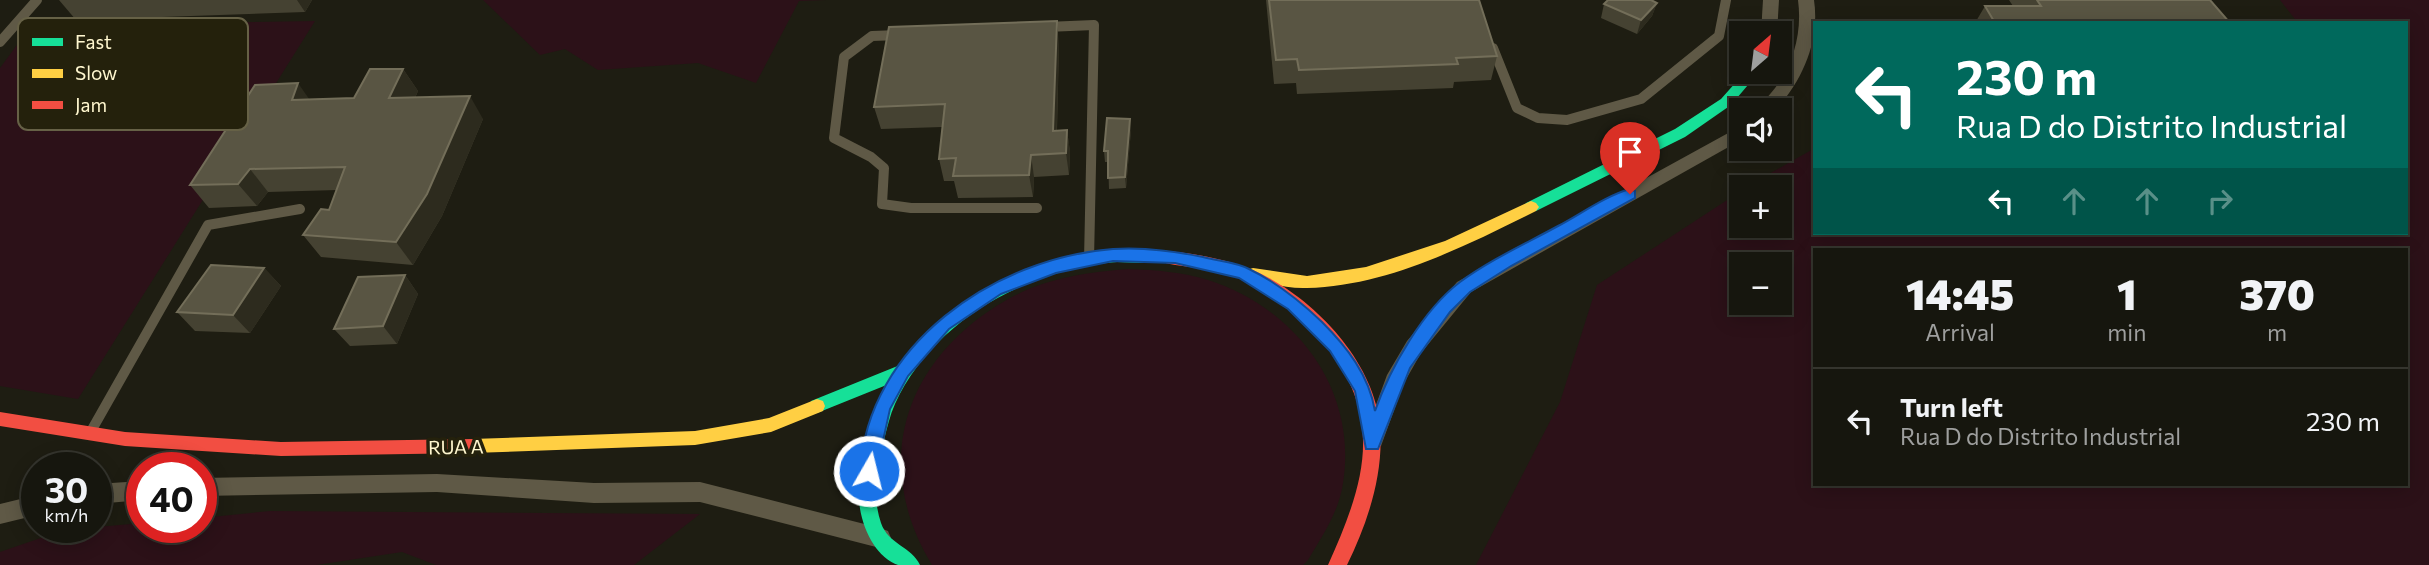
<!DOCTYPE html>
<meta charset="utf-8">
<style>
body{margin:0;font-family:Commissioner,sans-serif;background:#1f1f17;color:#f1f3f6;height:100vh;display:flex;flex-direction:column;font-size:26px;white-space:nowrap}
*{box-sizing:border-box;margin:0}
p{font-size:23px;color:#9e9f9e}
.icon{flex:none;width:38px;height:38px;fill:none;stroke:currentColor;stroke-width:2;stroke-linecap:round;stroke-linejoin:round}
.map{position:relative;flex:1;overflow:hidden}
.side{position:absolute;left:1813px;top:248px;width:595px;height:238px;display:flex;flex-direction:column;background:#16160e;border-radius:0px;box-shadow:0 4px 18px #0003,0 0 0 2px #35352e}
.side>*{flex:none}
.guide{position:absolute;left:1813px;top:21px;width:595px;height:214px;border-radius:0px;box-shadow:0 4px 18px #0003,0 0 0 2px #35352e;background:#00695c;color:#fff;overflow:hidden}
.needle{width:46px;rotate:28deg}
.fabs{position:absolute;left:1729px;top:21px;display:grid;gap:14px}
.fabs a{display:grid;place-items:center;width:63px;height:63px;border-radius:0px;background:#16160e;box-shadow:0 4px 18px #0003,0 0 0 2px #35352e;font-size:35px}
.speed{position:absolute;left:21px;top:452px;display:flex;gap:14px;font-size:35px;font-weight:700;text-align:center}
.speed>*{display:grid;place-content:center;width:91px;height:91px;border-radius:50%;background:#16160e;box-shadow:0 4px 18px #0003,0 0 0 2px #35352e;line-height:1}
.speed small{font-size:18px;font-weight:400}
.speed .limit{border:10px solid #d22;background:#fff;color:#111}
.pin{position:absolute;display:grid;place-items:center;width:60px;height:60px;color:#fff;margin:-72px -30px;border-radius:50% 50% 50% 0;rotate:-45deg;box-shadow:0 0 7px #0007}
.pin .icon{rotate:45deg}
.me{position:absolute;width:77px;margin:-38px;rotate:8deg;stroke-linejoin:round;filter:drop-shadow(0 0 5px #0008)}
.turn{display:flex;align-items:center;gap:24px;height:147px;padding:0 28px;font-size:32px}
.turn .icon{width:91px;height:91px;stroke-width:2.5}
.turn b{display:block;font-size:49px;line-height:60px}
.lanes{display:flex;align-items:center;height:66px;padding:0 28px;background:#0003;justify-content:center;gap:35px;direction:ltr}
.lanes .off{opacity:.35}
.eta{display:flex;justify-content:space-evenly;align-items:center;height:119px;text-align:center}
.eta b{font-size:42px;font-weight:800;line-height:49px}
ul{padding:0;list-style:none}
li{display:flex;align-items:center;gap:21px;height:105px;padding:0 28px;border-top:2px solid #35352e}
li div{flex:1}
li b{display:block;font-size:26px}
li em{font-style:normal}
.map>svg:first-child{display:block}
.green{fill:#2c1118;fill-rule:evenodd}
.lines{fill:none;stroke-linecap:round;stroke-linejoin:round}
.lane{stroke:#5f5946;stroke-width:10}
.street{fill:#5f5946;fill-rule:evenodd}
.fast{fill:#16e098;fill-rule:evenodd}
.slow{fill:#ffcf43;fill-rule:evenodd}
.jam{fill:#f24e42;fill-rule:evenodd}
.wall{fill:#454232}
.shaded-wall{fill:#2d2b1e}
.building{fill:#595543;stroke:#736e59;stroke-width:2}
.route{fill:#1a73e8;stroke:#114b97;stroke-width:2}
.labels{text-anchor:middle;stroke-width:7;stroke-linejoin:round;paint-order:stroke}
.street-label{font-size:19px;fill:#fff7cf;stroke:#24210c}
.key{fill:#24210c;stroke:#666146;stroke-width:2}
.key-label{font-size:19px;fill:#fff7cf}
</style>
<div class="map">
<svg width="2429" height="565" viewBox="0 0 2429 565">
<rect width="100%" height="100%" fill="#1e1d12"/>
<g class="green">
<polygon points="483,0 826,0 799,1 756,83 698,63 598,70 565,49 540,55"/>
<path d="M2280 0H2429V565H1476L1560 402 1597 285 1741 191V226H1780V187H1746L1815 148V233H2406V23H2298ZM1815 250H2406V485H1815ZM1741 264H1780V303H1741Z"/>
<polygon points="315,21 78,399 0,386 0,68 31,26"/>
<path d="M1129 269C1156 270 1182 272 1208 280 1296 308 1358 390 1343 483 1339 512 1322 536 1308 560L1303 565H932C869 461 906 356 1010 298 1047 278 1088 272 1129 269Z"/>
<polygon points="270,511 700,514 634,565 436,565 402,552 316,565 0,565 0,552 64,530 142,523 142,527 201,527 201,518"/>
</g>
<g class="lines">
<g class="lane">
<polyline points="1046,27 1094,25 1089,260"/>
<polyline points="899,35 872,36 844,57 834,138 871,157 884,168 882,204 911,208 1037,208"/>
<polyline points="0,42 37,0"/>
<polyline points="1493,48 1517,108 1538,118 1567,120 1641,99 1719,36 1726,0"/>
<polyline points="90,433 208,225 300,209"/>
</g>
<g class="street">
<polygon points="1763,0 1779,0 1777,33 1761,33"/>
<path d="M1798 0H1814C1820 41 1803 79 1776 110H1758C1763 101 1772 93 1778 84 1795 59 1802 30 1798 0Z"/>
<polygon points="1741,126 1741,140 1471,292 1421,353 1404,383 1381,446 1374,449 1367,446 1363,440 1387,375 1407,341 1457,282"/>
<polygon points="437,474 594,483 700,482 880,528 888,531 891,538 888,545 880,548 700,502 594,503 437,492 201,496 201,478"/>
<polygon points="142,481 142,500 96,504 96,484"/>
<polygon points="37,495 37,515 0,524 0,504"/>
</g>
<g class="fast">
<polygon points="1745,72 1759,72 1731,105 1685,137 1536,211 1526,211 1523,207 1526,203 1675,129 1721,99"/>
<path d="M1159 250 1167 256 1164 260C1150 265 1132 262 1117 262 1100 263 1081 266 1065 271 994 290 926 336 895 404 890 415 887 428 884 440 876 466 872 497 881 523 888 544 912 547 920 565 914 565 905 565 898 565 890 563 878 552 874 545 843 498 863 428 889 384L817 413 811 411 809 406 811 401 900 365 935 325 973 297 1015 275 1066 258 1112 251Z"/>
</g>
<g class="slow">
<path d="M1531 201 1536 203 1539 207 1536 211C1465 246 1388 286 1307 288 1289 289 1270 283 1253 280L1247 278 1245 274 1247 270 1253 268 1307 276 1366 267 1445 241Z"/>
<polygon points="817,399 823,401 825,406 823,411 771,432 695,445 472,453 466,451 463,446 466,441 472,439 695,431 769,418"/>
</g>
<g class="jam">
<path d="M1159 250C1191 253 1223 258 1253 270 1312 296 1374 360 1380 426 1384 474 1368 522 1347 565H1328C1365 483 1386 417 1322 341 1300 316 1273 293 1242 279 1212 266 1182 269 1154 260L1151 256Z"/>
<polygon points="0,412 125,432 281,442 472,439 478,441 481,446 478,451 472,453 281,456 125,446 0,426"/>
</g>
</g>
<g class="wall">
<polygon points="59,0 312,0 305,12 76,20"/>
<polygon points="1266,0 1479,0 1497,56 1491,80 1454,82 1453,88 1297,94 1296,83 1274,84"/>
<polygon points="2009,0 2210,0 2230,23 1975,23 1985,6 2013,6"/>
<polygon points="1657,3 1652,16 1637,34 1601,18 1604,4"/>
<polygon points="1059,44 1057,130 1067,130 1070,152 1069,175 1034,177 1033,197 958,198 954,181 944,181 939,159 942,127 881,129 874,107"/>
<polygon points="403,69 418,91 415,98 483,119 442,216 413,265 321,257 303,235 329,210 337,190 268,192 257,206 209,208 190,185 309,99 354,98"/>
<polygon points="1131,130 1126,188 1109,189 1108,162 1105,162 1104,151"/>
<polygon points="264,268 281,286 250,333 195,331 177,312"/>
<polygon points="405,275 418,294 397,344 350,346 334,329"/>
</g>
<g class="shaded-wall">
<polygon points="297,0 312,0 305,12"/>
<polygon points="1657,3 1652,16 1637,34 1641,20"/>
<polygon points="1057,21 1059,44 1056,153 1053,131"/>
<polygon points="403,69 418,91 404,121 389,98"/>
<polygon points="298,83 314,106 292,100"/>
<polygon points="470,96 483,119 442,216 413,265 396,242"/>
<polygon points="1130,119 1131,130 1126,188 1125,177"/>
<polygon points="1067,130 1070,152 1069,175 1066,153"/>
<polygon points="1031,155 1034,177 1033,197 1029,175"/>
<polygon points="250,169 268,192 257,206 238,184"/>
<polygon points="264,268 281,286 250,333 233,315"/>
<polygon points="405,275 418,294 397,344 383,326"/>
</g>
<g class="building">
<polygon points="1269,0 1479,0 1497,56 1456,58 1458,64 1299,70 1297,59 1276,60"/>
<polygon points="1608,0 1651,0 1657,3 1641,20 1604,4"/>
<polygon points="2037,0 2210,0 2230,23 1995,23 1985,6 2041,6"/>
<polygon points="1057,21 1053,131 1067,130 1066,153 1031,155 1029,175 953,176 956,158 939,159 945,104 874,107 889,27"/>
<polygon points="370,69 403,69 389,98 470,96 427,194 396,242 303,235 321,209 329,210 345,167 250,169 238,184 190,185 255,85 298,83 292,100 354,98"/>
<polygon points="1107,118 1130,119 1125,177 1108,178 1108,151 1104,151"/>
<polygon points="211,265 264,268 233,315 177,312"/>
<polygon points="405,275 383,326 334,329 358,277"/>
</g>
<path class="route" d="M1630 189 1635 191V198L1511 266 1470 292 1450 312 1410 368 1378 449H1366L1355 391 1330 351 1288 309 1239 278 1175 263 1113 261 1056 273 1001 294 949 329 908 376 890 409 875 477 869 479 860 471C868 345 994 258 1113 249 1143 247 1174 251 1203 257 1217 261 1236 262 1249 269 1276 282 1300 301 1322 322 1347 347 1369 375 1375 411 1390 368 1423 310 1460 282 1490 260 1525 244 1558 226 1581 214 1605 196 1630 189Z"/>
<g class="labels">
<g class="street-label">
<text transform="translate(456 447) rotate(-1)" y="7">RUA A</text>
</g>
</g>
<rect x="18" y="18" width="230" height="112" rx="10" class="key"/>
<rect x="32" y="38" width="31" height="8" fill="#16e098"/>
<rect x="32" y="69" width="31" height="9" fill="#ffcf43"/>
<rect x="32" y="101" width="31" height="8" fill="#f24e42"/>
<g class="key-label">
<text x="75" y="49">Fast</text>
<text x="75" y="80">Slow</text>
<text x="75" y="112">Jam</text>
</g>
</svg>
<div class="fabs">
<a><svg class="needle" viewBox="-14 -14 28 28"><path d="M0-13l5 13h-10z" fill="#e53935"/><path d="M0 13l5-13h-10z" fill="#9e9f9e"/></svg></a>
<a><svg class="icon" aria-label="sound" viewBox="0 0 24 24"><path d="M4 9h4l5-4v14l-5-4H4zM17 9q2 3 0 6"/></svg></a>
<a>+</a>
<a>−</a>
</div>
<div class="speed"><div>30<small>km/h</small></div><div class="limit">40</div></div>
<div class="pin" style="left:1630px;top:194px;background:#d93025"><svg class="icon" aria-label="arrive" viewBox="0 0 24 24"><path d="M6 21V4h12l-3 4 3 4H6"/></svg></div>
<svg class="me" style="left:869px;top:471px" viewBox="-20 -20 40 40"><circle r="17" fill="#1a73e8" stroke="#fff" stroke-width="3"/><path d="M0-11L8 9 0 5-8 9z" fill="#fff"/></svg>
<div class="guide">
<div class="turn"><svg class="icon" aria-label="left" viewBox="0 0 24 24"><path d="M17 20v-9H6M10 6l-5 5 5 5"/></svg><div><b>230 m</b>Rua D do Distrito Industrial</div></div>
<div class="lanes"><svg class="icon" aria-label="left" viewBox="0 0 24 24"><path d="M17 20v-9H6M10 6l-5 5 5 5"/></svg><svg class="icon off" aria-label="ahead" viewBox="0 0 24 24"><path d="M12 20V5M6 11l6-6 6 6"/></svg><svg class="icon off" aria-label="ahead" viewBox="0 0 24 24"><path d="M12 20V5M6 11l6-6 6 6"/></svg><svg class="icon off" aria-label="right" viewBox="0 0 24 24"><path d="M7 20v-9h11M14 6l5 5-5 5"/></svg></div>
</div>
<section class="side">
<div class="eta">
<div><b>14:45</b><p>Arrival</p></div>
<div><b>1</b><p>min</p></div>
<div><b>370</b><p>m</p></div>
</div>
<ul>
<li><svg class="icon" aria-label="left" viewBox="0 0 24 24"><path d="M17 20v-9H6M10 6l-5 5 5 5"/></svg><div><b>Turn left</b><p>Rua D do Distrito Industrial</p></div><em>230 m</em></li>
</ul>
</section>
</div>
